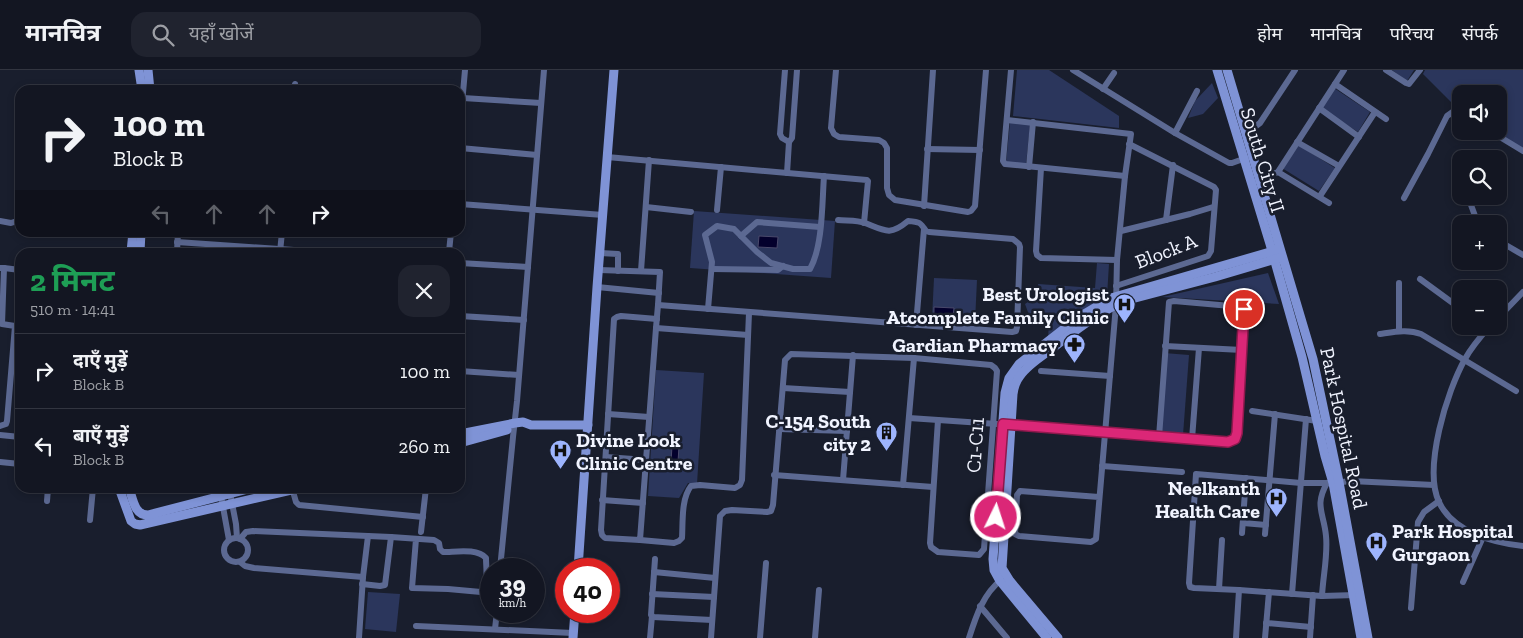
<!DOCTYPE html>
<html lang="hi">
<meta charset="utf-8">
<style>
body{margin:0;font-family:"Zilla Slab","Noto Sans Devanagari",serif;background:#20232f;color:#f1f3f6;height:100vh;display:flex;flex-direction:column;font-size:19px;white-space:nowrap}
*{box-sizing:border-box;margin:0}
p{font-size:16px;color:#9d9fa5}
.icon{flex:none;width:28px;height:28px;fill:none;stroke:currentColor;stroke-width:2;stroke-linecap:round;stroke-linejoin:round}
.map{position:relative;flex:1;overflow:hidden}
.details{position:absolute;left:15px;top:178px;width:450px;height:245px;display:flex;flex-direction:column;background:#131622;border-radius:15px;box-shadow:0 2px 8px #0003,0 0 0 1px #323540}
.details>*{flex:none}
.guide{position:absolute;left:15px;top:15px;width:450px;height:152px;border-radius:15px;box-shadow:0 2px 8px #0003,0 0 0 1px #323540;background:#131622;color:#f1f3f6;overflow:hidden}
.controls{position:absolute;left:1452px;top:15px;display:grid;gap:10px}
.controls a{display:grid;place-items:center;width:55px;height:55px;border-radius:10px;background:#131622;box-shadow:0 2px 8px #0003,0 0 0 1px #323540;font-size:25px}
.speed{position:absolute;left:480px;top:488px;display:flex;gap:10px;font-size:25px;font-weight:700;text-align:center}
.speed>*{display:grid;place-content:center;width:65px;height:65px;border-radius:50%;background:#131622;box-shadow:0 2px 8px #0003,0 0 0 1px #323540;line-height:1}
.speed small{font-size:12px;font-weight:400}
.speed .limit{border:8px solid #d22;background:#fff;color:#111}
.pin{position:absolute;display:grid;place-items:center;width:42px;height:42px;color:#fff;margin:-21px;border:2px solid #fff;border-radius:50%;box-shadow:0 1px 5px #0007}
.me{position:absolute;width:55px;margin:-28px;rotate:4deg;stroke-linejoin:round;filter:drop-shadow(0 0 4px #0008)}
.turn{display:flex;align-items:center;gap:18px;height:105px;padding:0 15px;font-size:22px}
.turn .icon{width:65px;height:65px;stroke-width:2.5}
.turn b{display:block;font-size:35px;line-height:42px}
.lanes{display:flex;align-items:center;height:48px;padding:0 15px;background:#0003;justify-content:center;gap:25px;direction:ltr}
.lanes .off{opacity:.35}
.round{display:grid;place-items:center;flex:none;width:52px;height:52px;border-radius:15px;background:#20232f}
.head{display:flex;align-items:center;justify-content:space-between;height:85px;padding:0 15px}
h1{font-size:30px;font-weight:700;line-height:38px;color:#1e9e55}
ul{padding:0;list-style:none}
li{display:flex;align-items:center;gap:15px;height:75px;padding:0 15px;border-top:1px solid #323540}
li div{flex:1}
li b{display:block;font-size:19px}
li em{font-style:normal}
header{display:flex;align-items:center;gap:30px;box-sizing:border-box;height:70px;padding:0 25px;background:#131622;border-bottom:1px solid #323540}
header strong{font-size:24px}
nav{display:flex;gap:28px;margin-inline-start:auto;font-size:18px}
.search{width:350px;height:45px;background:#20232f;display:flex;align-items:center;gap:12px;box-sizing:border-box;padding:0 18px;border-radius:15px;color:#9d9fa5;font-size:19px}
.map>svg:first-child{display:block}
.green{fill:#2b365c}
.water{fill:#03002c;stroke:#4a496b}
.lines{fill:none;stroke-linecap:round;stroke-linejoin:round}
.street{stroke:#5c6992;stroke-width:6}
.secondary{stroke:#7f93d6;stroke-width:9}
.route-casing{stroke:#8e194d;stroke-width:12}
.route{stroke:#db2777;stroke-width:9}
.labels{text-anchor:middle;stroke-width:5;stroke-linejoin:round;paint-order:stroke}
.street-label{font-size:20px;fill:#f1f4ff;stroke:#191e2d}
.poi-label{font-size:20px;font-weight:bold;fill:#f1f4ff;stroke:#191e2d;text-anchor:end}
</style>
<header>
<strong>मानचित्र</strong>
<div class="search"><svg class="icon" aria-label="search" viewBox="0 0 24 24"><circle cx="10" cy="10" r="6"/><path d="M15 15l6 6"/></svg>यहाँ खोजें</div>
<nav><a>होम</a><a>मानचित्र</a><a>परिचय</a><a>संपर्क</a></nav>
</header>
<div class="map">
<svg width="1523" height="568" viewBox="0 0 1523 568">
<rect width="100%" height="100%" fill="#191e2d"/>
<g class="green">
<polygon points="1017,0 1049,0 1119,46 1119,58 1013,46"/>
<polygon points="1392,0 1414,0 1407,11"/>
<polygon points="1425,0 1523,0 1523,82 1491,61 1499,61 1499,24 1461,24 1461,42 1423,4"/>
<polygon points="1212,13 1218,28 1203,44 1188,48 1195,31"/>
<polygon points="1334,18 1370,42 1358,62 1321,38"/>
<polygon points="1010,52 1030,54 1026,95 1006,93"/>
<polygon points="1297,74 1335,98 1319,121 1282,98"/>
<polygon points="694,141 835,151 831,208 690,198"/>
<polygon points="1097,193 1109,194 1107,226 1048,269 1049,252 1029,245 1025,234 1040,224 1038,214 1095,218"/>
<polygon points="1268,203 1279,234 1162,227"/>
<polygon points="934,208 977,210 975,252 932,249"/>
<polygon points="1164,283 1189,285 1183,365 1158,363"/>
<polygon points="656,300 704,303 697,414 688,413 679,428 648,426"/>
<polygon points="368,522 400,524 396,562 365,559"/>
</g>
<g class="water">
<polygon points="759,166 778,167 777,178 758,177"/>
<polygon points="934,237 954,238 953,248 934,246"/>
<polygon points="672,376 679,376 678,392 671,392"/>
</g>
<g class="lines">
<g class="street">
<polyline points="785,0 780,64 782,68 789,72"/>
<polyline points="836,0 831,58 834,64 839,67 879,70 884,73 887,78 887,118 889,125 895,130 968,142 971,141 975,136 986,0"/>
<polyline points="1011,0 1003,91 1005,94 1125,106"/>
<polyline points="1073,0 1175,63"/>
<polyline points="1386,0 1406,13 1409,14 1420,0"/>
<polyline points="1335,14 1386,49"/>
<polyline points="1103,19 1114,3"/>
<polyline points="294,20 295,14"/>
<polyline points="1197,21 1175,63 1229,93 1232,93 1246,88"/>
<polyline points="463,28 541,33"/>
<polyline points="1319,38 1359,67"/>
<polyline points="1007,50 1131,64 1125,106 1117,190 1116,235 1096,469 1091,472 1019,466 1015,464 1017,425 1020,421 1099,427"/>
<polyline points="460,57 465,0"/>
<polyline points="1245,61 1256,56 1260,53 1295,0"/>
<polyline points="1490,61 1523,81"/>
<polyline points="1297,72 1339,96"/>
<polyline points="460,78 537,85"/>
<polyline points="927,79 980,80"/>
<polyline points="607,87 867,110 868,111 864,153"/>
<polyline points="1029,97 1033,52"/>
<polyline points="1041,98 1036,181 1037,185 1041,188 1117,190"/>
<polyline points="1278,102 1329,133"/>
<polyline points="787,103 789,72 792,68 797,0"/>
<polyline points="1257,111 1278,102 1344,0"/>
<polyline points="1320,126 1375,42"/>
<polyline points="1404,128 1428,84 1447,46 1454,41 1461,44"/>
<polyline points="460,134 603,145"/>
<polyline points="1471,135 1478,154"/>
<polyline points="924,136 933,0"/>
<polyline points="646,137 691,142"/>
<polyline points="717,140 721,97"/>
<polyline points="1166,150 1173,95"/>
<polyline points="0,151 11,153 20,150"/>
<polyline points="1121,161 1190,144 1213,137"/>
<polyline points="741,166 757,152 820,157"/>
<polyline points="1499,171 1523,185"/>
<polyline points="177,172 323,182"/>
<polyline points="177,182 178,162"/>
<polyline points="280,182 282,162"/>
<polyline points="449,182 451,162"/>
<polyline points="600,183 618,184 618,201"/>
<polyline points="460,193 528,197"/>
<polyline points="0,198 4,198 2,254 15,256 7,351 6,354 0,356"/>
<polyline points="4,198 20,200"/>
<polyline points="712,199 778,200 783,196"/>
<polyline points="599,200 660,202 658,235"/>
<polyline points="641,201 649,90"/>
<polyline points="1420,209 1461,239"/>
<polyline points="1116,216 1202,188 1208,186 1211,181 1216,120 1214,117 1129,74"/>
<polyline points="597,217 659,223"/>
<path d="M708 239 712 192 705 165 717 156 734 159 757 182 771 193 793 199H810C823 176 822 133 824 106"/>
<polyline points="460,246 524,250"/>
<polyline points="1499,247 1523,222"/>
<polyline points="916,255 924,159"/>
<path d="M1490 256C1481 266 1471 278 1465 289 1447 321 1423 398 1439 432 1453 462 1493 473 1523 476"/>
<polyline points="656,258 640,470 605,468 602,465 601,460 614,249 617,247 621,246 657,249"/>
<polyline points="1399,261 1399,213"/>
<path d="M1380 264C1394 262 1408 259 1421 264L1516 321"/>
<path d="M748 265 656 258 658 235 1012 262 1016 261 1017 257 1020 177 1019 174 1013 169 929 162 926 161C920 152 920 152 908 151 890 166 885 161 865 153 857 150 846 151 838 150"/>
<polyline points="1165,276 1242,280"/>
<polyline points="460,301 519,305"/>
<polyline points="1041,301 1110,306"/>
<polyline points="783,318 850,322"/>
<polyline points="1252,341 1317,351"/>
<polyline points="608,344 649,347"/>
<polyline points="909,348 997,354"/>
<polyline points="1007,355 1228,372 1232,371 1237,363 1245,241 1242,237 1174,231 1169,232 1159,367"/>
<polyline points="779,359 847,361"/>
<polyline points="0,365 20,367"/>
<polyline points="18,367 20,346"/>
<polyline points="1192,369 1199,278"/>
<polyline points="606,387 646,390"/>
<polyline points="0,392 20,394"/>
<polyline points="1102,396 1182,402"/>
<polyline points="774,405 933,417"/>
<polyline points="843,410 853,285"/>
<polyline points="903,415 914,288"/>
<polyline points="292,418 296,432 299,435 423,447"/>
<polyline points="230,423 236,454 237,468"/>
<polyline points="221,426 229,470"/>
<polyline points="602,430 643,433"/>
<polyline points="47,431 48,418"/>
<polyline points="90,450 93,418"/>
<polyline points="1243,453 1266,455"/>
<polyline points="421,462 426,418"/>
<polyline points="1242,463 1246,408"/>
<polyline points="1265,464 1275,344"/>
<circle cx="236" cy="480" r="12"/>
<path d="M240 469 246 462 253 461 391 467 434 470 439 473 440 479 443 482C456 482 477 478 486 488 486 499 489 515 481 522L448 519 412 518 416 469"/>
<path d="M640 470 674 473 679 471 682 468C683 452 681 429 691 416L700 415 735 418 740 415 742 410 749 243"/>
<polyline points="655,489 651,545 653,547 712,550"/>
<polyline points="240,492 245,496 254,498 363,507"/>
<polyline points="500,499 513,367 517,331 544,0"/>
<polyline points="654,502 715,508"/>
<polyline points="1463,512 1483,467"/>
<polyline points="362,514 380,516 385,515 391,467"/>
<polyline points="1219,519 1222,470"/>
<polyline points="652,524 714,527"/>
<polyline points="1292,524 1306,349"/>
<polyline points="1356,525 1322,526 1239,520 1194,518 1190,517 1189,513 1196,404 1301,413 1333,413 1351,411 1434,415"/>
<path d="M1322 526C1323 506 1328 485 1326 466 1324 443 1314 436 1327 413"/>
<polyline points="980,536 1007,568"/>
<polyline points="1411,538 1418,452 1424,442 1439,431"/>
<polyline points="1266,553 1311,557"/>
<polyline points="416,556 573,563"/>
<polyline points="495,559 497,541"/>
<polyline points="359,568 363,507 368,466"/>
<polyline points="650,568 652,546"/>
<polyline points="711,568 720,446 725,441 732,440 767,442 771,441 773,435 785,290 791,284 914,288 991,295 995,298 997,301 984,479 979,485 938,482 931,477 930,473 938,350"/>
<polyline points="760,568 766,493"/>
<polyline points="815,568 819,520"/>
<path d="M969 568C976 546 983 524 1002 509"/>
<polyline points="1236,568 1239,520"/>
<polyline points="1265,568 1269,522"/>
<polyline points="1310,568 1313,525"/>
</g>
<g class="secondary">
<polyline points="139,0 142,20"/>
<polyline points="148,0 150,20"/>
<polyline points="1217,0 1270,174 1302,287 1325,386 1333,413 1361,568"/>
<polyline points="1227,0 1313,289 1339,412 1368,568"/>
<polyline points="131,182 133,162"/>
<polyline points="140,182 141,162"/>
<polyline points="460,364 515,353 523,352 531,355 588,355"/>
<polyline points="460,373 507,360"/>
<polyline points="119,418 131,451 135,454 140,455 300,418"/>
<path d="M129 418C133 429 134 445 148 445L252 418"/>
<polyline points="578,499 597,217 614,0"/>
<polyline points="573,568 575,541"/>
<polyline points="1047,568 1000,511 994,500 993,489 1005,323 1009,308 1019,294 1079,247 1111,228 1277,180"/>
<path d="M1058 568 1010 511 1002 498 1013 324C1014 317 1016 311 1020 306 1027 296 1039 288 1049 281 1073 262 1096 244 1124 231L1215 207 1279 188"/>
</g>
</g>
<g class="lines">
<defs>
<polyline id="route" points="996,447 1003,354 1228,372 1235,369 1237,363 1244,239"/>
</defs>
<use href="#route" class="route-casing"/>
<use href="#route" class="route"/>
</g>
<defs>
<symbol id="hospital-pin" viewBox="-11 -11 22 30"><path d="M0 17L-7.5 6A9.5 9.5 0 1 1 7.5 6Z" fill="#9db4fd" stroke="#191e2d"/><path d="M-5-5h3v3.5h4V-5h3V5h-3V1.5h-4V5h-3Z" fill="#111"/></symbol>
<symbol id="pharmacy-pin" viewBox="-11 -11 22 30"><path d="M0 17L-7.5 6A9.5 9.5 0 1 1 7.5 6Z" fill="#9db4fd" stroke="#191e2d"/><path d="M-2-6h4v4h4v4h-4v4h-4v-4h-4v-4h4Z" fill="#111"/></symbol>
<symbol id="building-pin" viewBox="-11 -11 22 30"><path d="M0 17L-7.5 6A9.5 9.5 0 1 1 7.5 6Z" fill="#9db4fd" stroke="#191e2d"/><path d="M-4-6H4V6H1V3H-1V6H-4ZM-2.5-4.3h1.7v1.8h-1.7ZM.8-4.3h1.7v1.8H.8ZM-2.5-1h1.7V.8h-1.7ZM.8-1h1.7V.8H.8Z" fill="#111"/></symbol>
</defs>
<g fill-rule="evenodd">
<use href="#hospital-pin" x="1112" y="222" width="25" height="34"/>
<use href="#pharmacy-pin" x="1062" y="262" width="25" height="34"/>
<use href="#building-pin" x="874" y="350" width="25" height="34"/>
<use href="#hospital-pin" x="548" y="368" width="25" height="34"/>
<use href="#hospital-pin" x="1264" y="416" width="25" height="34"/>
<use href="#hospital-pin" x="1364" y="460" width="25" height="34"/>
</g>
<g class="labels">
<g class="street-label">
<text transform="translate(1263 90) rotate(73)" y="7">South City II</text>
<text transform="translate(1166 181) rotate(-21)" y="7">Block A</text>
<text transform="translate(1344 358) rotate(78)" y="7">Park Hospital Road</text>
<text transform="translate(975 375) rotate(-86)" y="7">C1-C11</text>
</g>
<g class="poi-label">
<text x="1109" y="231">Best Urologist<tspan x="1109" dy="23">Atcomplete Family Clinic</tspan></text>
<text x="1058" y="282">Gardian Pharmacy</text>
<text x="871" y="358">C-154 South<tspan x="871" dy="23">city 2</tspan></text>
<text x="576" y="377" text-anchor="start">Divine Look<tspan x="576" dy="23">Clinic Centre</tspan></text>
<text x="1260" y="425">Neelkanth<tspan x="1260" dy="23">Health Care</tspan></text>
<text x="1392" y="468" text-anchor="start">Park Hospital<tspan x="1392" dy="23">Gurgaon</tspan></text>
</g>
</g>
</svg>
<div class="controls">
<a><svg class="icon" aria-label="sound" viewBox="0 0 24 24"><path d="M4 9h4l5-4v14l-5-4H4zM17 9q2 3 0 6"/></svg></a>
<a><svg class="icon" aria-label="search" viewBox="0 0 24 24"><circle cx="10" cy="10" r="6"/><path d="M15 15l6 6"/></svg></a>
<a>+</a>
<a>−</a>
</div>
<div class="speed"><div>39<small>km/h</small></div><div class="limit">40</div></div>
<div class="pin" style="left:1244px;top:239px;background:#d93025"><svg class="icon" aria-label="arrive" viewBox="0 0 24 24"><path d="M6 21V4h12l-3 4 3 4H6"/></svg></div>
<svg class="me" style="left:996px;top:447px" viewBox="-20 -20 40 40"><circle r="17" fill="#db2777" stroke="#fff" stroke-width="3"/><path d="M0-11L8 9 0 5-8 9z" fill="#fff"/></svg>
<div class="guide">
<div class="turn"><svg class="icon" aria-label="right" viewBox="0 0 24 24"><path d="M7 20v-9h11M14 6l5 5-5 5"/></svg><div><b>100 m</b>Block B</div></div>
<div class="lanes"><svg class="icon off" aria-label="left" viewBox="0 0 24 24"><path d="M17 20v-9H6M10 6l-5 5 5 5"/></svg><svg class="icon off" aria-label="ahead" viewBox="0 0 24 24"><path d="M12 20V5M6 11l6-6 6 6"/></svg><svg class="icon off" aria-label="ahead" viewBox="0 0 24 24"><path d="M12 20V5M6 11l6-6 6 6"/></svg><svg class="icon" aria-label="right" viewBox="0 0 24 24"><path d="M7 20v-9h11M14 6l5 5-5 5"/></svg></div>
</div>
<section class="details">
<div class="head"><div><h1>2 मिनट</h1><p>510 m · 14:41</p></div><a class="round"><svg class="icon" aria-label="close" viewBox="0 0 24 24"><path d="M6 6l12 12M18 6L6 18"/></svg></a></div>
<ul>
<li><svg class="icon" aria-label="right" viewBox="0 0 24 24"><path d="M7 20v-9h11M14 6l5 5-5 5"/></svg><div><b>दाएँ मुड़ें</b><p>Block B</p></div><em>100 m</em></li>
<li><svg class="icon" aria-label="left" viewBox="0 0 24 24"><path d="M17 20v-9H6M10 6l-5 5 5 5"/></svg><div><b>बाएँ मुड़ें</b><p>Block B</p></div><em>260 m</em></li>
</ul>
</section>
</div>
